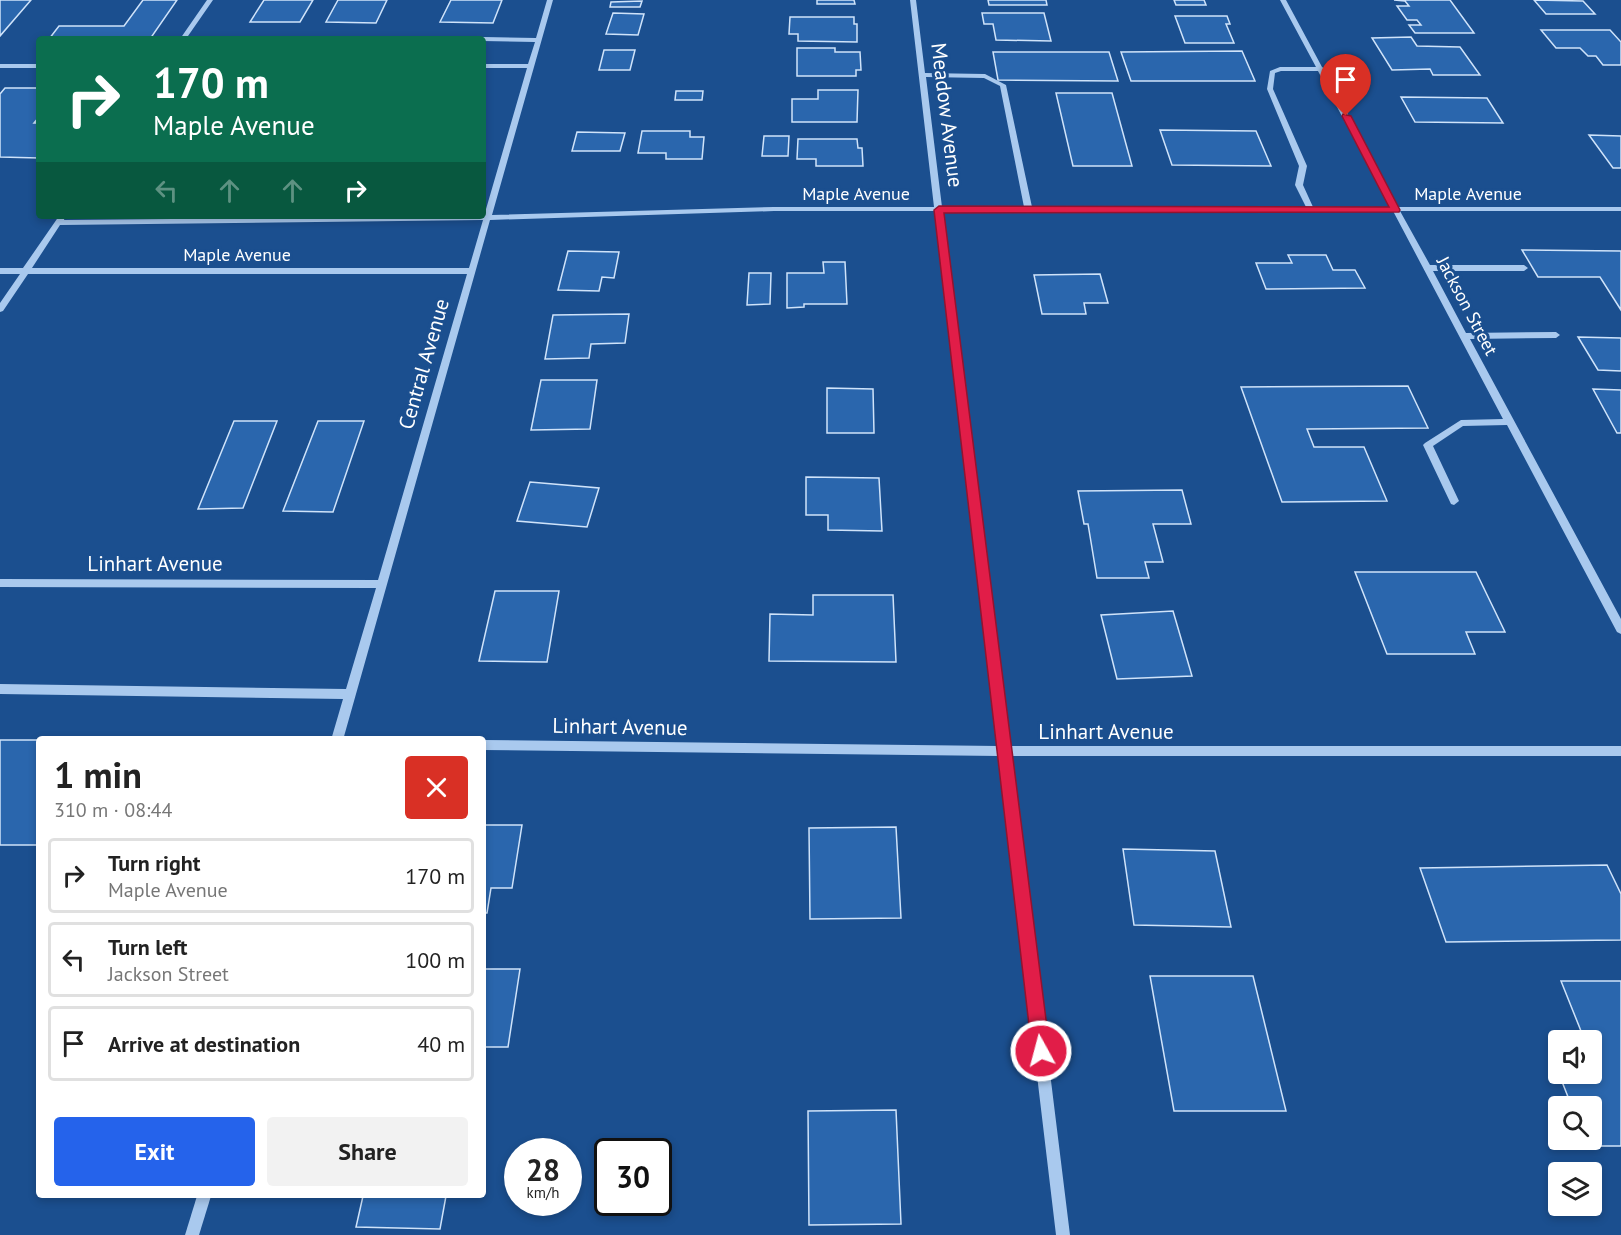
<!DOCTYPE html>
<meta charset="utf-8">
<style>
body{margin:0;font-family:"PT Sans",sans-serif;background:#f2f2f2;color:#222;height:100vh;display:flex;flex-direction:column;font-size:22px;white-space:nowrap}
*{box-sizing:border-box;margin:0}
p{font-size:20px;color:#767676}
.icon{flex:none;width:33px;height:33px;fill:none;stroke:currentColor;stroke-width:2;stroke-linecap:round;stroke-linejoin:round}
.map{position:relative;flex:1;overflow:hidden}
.sheet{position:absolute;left:36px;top:736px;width:450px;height:462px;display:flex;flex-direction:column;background:#fff;border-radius:6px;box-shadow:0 3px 9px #0003}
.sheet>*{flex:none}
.hud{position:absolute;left:36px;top:36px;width:450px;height:183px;border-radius:6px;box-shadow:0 3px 9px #0003;background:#0b6e4f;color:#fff;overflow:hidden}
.fabs{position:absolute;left:1548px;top:1030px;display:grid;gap:12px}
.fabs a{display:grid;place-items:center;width:54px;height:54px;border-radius:6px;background:#fff;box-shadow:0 3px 9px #0003;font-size:30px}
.speed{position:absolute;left:504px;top:1138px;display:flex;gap:12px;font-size:30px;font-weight:700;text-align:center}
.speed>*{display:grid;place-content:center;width:78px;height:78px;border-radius:50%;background:#fff;box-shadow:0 3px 9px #0003;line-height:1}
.speed small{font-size:15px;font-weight:400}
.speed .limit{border:3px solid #111;border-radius:9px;background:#fff;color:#111}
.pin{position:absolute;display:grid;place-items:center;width:51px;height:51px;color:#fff;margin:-62px -26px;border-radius:50% 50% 50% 0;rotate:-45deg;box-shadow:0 0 6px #0007}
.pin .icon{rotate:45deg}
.me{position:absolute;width:66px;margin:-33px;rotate:353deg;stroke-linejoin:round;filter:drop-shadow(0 0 4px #0008)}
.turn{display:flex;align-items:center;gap:21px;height:126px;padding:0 18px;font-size:27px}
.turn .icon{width:78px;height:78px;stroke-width:2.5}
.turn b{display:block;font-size:42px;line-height:51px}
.lanes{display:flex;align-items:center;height:57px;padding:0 18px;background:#0003;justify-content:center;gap:30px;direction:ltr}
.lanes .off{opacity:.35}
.round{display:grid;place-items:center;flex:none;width:63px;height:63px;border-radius:6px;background:#f2f2f2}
.summary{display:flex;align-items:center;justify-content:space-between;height:102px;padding:0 18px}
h1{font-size:36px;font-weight:700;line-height:45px}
.button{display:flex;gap:12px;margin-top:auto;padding:12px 18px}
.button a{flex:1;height:69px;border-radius:6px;background:#2563eb;color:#fff;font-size:24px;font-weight:700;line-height:69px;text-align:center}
.button a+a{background:#f2f2f2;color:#222}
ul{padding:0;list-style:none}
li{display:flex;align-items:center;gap:18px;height:75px;margin:0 12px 9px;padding:0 6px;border:3px solid #e0e0e0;border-radius:6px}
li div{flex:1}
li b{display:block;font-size:22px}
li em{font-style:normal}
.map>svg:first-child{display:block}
.building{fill:#2a66ad;stroke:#cfe3fa;stroke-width:1.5}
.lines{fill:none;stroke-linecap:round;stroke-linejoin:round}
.minor{fill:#a9c9ee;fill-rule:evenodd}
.route{fill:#e11d48;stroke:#92132f;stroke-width:1.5}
.labels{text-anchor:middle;stroke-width:6;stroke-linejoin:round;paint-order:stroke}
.far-street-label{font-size:18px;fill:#fff;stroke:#1b4f8f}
.street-label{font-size:21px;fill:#fff;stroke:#1b4f8f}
</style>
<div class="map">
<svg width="1621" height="1235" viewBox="0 0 1621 1235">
<rect width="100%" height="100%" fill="#1b4f8f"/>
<g class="building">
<polygon points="0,0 31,0 0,36"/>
<polygon points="143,0 177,0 150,39 49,39 59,26 124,26"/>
<polygon points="264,0 313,0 300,22 250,22"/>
<polygon points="338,0 387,0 376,23 326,22"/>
<polygon points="451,0 502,0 493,23 440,22"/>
<polygon points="817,0 854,0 855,4 817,4"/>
<polygon points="988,0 1046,0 1047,5 989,5"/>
<polygon points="1174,0 1204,0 1206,5 1176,5"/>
<polygon points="1450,0 1474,33 1415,33 1409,25 1421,25 1417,20 1407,20 1397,6 1409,6 1405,1 1394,0"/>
<polygon points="1534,0 1583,1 1595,14 1546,14"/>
<polygon points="642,1 640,7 610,7 611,2"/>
<polygon points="613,13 644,14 638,35 606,34"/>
<polygon points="982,13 1044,13 1051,41 996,40 993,24 984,24"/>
<polygon points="1175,16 1227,16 1230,24 1226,24 1234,43 1185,43"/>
<polygon points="790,17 854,17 854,24 857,24 857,42 798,41 798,34 789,34"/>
<polygon points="1541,30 1610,30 1621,42 1621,65 1603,65 1596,56 1588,56 1580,48 1556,48"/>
<polygon points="1411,37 1417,46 1460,47 1480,75 1433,75 1430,69 1392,70 1372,38"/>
<polygon points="797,48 835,48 835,52 860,52 861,70 856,70 856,76 797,76"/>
<polygon points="604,50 635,50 630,70 599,70"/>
<polygon points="1242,51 1255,81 1131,81 1121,52"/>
<polygon points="993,52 1109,52 1118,81 998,80"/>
<polygon points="5,88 39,88 39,117 34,123 39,123 39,158 0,157 0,94"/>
<polygon points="818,90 858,90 857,122 792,122 792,99 818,99"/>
<polygon points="676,91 703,91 702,100 675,100"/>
<polygon points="1056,93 1112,93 1132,166 1073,166"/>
<polygon points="1401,97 1487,98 1503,123 1415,122"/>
<polygon points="1160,130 1256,131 1271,166 1172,165"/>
<polygon points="642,131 690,131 690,137 704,137 702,159 666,159 666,153 638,153"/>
<polygon points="577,132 625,133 620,151 572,151"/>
<polygon points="1589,135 1621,136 1621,168 1613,168"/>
<polygon points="764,136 789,136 788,156 762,156"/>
<polygon points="798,139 857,139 858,148 862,148 863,166 816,166 816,159 797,159"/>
<polygon points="1522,250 1621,251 1621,310 1600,277 1538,277"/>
<polygon points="568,251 619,252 614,278 602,277 599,291 558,290"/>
<polygon points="1288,255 1326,255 1333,270 1355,270 1365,288 1266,289 1256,263 1292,263"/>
<polygon points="823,262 845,262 847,304 804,304 804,307 787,308 787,273 824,273"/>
<polygon points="749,273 771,273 770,304 747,305"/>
<polygon points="1100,274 1108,303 1084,303 1086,314 1042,314 1034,275"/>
<polygon points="629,314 625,343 591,344 589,358 545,359 553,315"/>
<polygon points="1578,337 1621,338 1621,371 1598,370"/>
<polygon points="541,380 597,380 590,429 531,430"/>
<polygon points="1408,386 1428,428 1307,429 1314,447 1364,447 1387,501 1282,502 1241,387"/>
<polygon points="827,388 873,389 874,433 827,433"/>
<polygon points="1593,389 1621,390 1621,433 1617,433"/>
<polygon points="234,421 277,421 243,508 198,509"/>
<polygon points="318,421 364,421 333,512 283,511"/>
<polygon points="806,477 879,478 882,531 828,530 828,515 806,515"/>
<polygon points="530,482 599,488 587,527 517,521"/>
<polygon points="1182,490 1191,524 1153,524 1163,562 1145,562 1149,578 1097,578 1088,524 1084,524 1078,491"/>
<polygon points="1355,572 1476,572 1505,632 1466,632 1475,654 1387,654"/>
<polygon points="495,591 559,591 547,662 479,661"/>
<polygon points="813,595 893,595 896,662 769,661 770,614 813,615"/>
<polygon points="1173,611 1192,676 1117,679 1101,615"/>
<rect x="0" y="740" width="39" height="105"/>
<polygon points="483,825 522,825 512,888 491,888 487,913 483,913"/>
<polygon points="896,827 901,918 810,919 809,828"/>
<polygon points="1123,849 1215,851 1231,927 1134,925"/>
<polygon points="1607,865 1621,894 1621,940 1446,942 1420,868"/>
<polygon points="483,969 520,969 508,1047 483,1047"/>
<polygon points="1150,976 1253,976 1286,1111 1174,1111"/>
<polygon points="1561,981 1621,981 1621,1146 1588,1146 1585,1140 1592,1140 1592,1107 1572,1107 1559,1074 1592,1074 1592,1069 1597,1069 1592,1056 1592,1041 1585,1041"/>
<polygon points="896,1110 901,1224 809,1225 808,1111"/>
<polygon points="363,1196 446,1196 440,1229 356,1227"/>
</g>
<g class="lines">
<g class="minor">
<polygon points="207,0 213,0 188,36 411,37 414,39 180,39"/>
<path d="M547 0H553L492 215 774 207H934L910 0H916L925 73 985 74 1006 85 1032 207H1306L1295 185 1299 166 1267 89 1270 71 1280 67H1316L1280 0H1286L1322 67 1325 69 1324 70 1398 207H1621V211H1400L1430 265H1524L1528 268 1524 271H1433L1466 333 1556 332 1560 335 1556 338 1470 339 1621 619V634L1617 632 1507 425 1463 426 1433 446 1459 501 1454 505 1451 504 1423 445 1425 443 1461 420 1503 419 1393 211H943L1009 746H1621V756H1011L1070 1235H1056L999 756 483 750V740L998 746 935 211H774L490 220 343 740H331L343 699 0 694V684L346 689 376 588 0 587V579L378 580 467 274H28L3 311 0 312V303L20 274H0V268H23L59 216H65L64 220 484 216 527 68H483V64H528L535 42 483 41V39H480L483 37 536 38ZM1281 71H1318L1390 207H1313L1303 185 1307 166 1273 89 1275 73ZM926 77 984 78 1000 86 1024 207H942ZM483 220 469 268H32L60 225Z"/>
<rect x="0" y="64" width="39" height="4"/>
<polygon points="197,1196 211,1196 199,1235 185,1235"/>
</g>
</g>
<polygon class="route" points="1343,114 1351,116 1400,210 1399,212 944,213 1050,1051 1047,1057 1041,1059 1035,1057 1032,1051 934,210 939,206 1389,207 1342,116"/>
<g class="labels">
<g class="far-street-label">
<text x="856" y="200">Maple Avenue</text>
<text x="1468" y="200">Maple Avenue</text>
<text x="237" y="261">Maple Avenue</text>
<text transform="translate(1467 306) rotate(62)" y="6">Jackson Street</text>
</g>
<g class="street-label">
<text transform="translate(947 115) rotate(83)" y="7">Meadow Avenue</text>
<text transform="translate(424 364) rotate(-74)" y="7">Central Avenue</text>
<text x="155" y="571">Linhart Avenue</text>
<text transform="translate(620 727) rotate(1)" y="7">Linhart Avenue</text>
<text x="1106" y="739">Linhart Avenue</text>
</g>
</g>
</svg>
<div class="fabs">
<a><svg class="icon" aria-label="sound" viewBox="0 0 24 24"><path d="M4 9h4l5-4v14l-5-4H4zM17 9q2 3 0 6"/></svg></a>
<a><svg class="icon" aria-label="search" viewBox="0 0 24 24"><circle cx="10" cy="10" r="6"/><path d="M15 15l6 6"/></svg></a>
<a><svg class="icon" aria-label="layers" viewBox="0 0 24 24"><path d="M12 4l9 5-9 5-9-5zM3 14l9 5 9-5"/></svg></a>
</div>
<div class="speed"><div>28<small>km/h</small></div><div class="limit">30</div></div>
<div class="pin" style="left:1346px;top:116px;background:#d93025"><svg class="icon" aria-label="arrive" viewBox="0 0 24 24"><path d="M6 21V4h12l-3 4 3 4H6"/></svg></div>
<svg class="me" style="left:1041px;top:1051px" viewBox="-20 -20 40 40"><circle r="17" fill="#e11d48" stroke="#fff" stroke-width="3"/><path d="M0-11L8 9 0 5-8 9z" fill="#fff"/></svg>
<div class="hud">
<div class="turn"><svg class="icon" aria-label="right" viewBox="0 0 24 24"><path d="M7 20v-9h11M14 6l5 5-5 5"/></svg><div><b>170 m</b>Maple Avenue</div></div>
<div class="lanes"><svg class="icon off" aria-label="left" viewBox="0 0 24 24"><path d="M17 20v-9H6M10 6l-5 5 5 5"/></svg><svg class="icon off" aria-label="ahead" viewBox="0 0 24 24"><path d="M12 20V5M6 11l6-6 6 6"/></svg><svg class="icon off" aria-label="ahead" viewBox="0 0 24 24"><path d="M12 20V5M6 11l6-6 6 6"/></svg><svg class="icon" aria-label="right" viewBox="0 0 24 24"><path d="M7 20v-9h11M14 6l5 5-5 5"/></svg></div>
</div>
<section class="sheet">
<div class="summary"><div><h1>1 min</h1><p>310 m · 08:44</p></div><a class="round" style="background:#d93025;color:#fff"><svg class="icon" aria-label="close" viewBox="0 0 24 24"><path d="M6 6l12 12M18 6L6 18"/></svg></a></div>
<ul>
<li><svg class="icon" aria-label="right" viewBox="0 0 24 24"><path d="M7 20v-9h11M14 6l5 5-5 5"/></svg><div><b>Turn right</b><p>Maple Avenue</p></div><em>170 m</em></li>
<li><svg class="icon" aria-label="left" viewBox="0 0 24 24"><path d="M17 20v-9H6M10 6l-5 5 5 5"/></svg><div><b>Turn left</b><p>Jackson Street</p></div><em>100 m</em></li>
<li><svg class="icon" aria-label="arrive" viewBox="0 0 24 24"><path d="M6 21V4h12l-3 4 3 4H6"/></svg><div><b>Arrive at destination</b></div><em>40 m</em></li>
</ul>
<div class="button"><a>Exit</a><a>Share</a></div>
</section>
</div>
